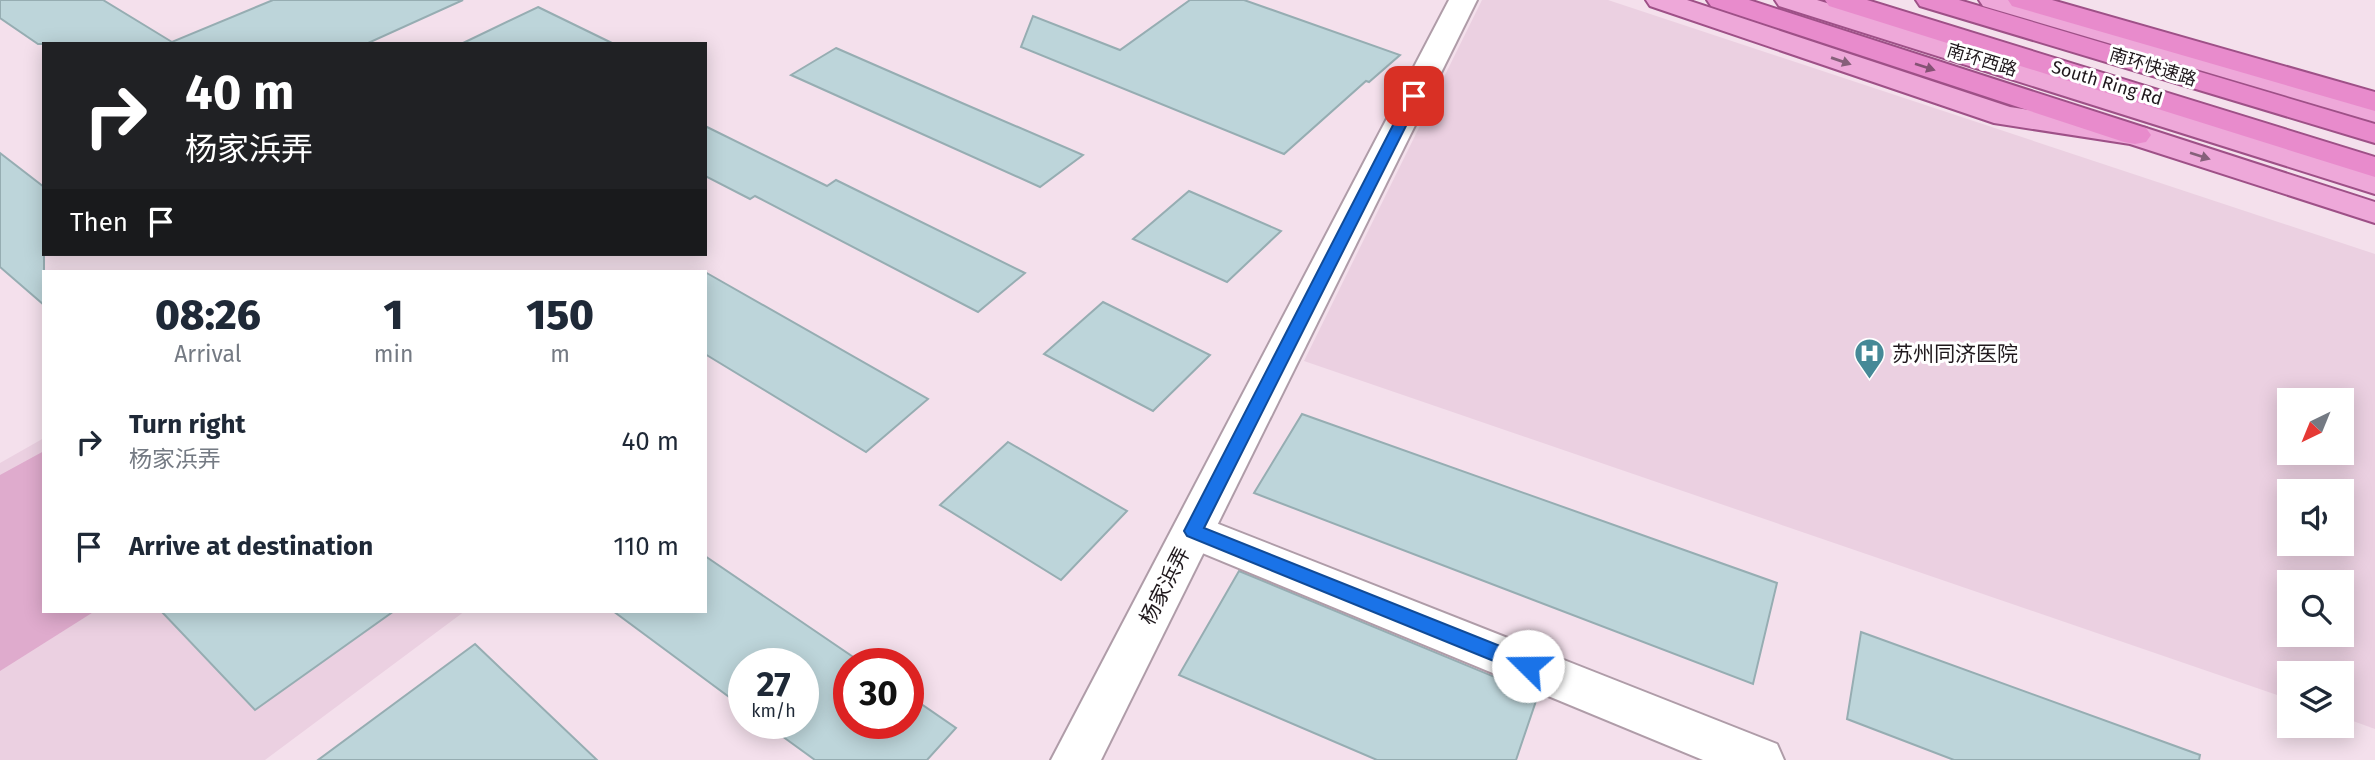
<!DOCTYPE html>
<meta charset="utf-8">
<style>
body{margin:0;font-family:"Fira Sans","Noto Sans SC",sans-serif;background:#f2f2f3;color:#1f2937;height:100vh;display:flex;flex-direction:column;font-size:26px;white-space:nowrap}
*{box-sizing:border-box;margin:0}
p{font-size:23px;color:#747a83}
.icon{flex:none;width:38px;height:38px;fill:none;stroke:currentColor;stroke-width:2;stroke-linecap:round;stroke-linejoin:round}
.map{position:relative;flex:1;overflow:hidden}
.drawer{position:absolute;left:42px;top:270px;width:665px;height:343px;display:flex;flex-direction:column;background:#fff;border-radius:0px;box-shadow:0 4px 18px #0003}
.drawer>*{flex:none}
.hud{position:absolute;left:42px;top:42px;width:665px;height:214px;border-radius:0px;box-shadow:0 4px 18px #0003;background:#202124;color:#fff;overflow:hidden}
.needle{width:46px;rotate:223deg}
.buttons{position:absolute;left:2277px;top:388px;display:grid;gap:14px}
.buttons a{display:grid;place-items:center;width:77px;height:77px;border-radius:0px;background:#fff;box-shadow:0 4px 18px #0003;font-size:35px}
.speed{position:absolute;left:728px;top:648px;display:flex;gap:14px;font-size:35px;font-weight:700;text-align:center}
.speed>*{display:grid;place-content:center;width:91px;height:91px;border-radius:50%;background:#fff;box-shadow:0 4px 18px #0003;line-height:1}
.speed small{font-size:18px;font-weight:400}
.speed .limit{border:10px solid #d22;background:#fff;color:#111}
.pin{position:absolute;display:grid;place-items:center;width:60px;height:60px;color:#fff;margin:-30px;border-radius:14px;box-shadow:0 4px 10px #0006}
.me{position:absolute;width:77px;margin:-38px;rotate:292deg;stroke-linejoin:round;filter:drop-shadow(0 0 5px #0008)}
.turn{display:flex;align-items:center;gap:24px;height:147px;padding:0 28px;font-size:32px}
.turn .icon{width:91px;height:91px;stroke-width:2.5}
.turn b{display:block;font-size:49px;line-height:60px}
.then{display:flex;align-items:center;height:66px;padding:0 28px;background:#0003;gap:14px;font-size:26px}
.eta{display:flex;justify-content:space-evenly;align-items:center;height:119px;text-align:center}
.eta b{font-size:42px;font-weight:800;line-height:49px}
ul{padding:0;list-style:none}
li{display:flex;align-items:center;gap:21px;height:105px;padding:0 28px}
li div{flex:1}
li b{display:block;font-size:26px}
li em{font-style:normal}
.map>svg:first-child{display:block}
.built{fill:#ebd0e1;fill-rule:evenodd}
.green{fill:#dfabcd}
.building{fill:#bdd5da;stroke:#96adb2;stroke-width:2}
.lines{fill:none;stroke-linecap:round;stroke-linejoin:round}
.minor-casing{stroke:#af9ca8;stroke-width:4}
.tertiary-casing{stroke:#af9ca8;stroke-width:4}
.primary-casing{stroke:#9e5087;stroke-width:4}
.trunk-casing{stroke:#9e5087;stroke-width:4}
.minor{fill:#fff;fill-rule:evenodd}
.tertiary{fill:#fff;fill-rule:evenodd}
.primary{fill:#eea8d9;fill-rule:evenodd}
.trunk{fill:#e88bcc;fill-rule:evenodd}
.oneway{fill:#86607a}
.oneway2{fill:#845274}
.route{fill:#1a73e8;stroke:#114b97;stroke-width:2}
.labels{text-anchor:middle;stroke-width:6;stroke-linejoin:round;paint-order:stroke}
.far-street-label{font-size:18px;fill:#1f181c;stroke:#fff}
.poi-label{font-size:21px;fill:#1f181c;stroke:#fff;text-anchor:start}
.street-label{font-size:21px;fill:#1f181c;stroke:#fff}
</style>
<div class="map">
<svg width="2375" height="760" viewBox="0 0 2375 760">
<rect width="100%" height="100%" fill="#f4e0ec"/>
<g class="built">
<path d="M1482 0H1608L2375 254V729L2342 717V674H2289V699L1304 361ZM2289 401H2342V453H2289ZM2289 492H2342V544H2289ZM2289 583H2342V635H2289Z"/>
<polygon points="44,438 44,611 465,611 265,760 0,760 0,463"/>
</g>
<polygon class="green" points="44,451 44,611 95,611 0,671 0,475"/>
<g class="building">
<polygon points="0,0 103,0 172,42 273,0 463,0 366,44 38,44 0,18"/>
<polygon points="1190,0 1244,0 1400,55 1369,82 1366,81 1284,154 1021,47 1033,16 1120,50"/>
<polygon points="538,7 614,44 461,44"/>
<polygon points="836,48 962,103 1083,155 1040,187 791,75"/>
<polygon points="705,126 827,186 836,180 1025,273 978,312 755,196 750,199 705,176"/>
<polygon points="0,153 44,187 44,305 0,267"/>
<polygon points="1189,191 1281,231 1227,282 1133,239"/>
<polygon points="705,272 928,399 866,452 705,354"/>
<polygon points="1103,302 1210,355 1153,411 1044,354"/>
<polygon points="1302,414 1777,583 1753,684 1254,493"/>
<polygon points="1008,442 1127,511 1061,580 940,505"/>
<polygon points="705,556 862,663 849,663 849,723 908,723 908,695 956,728 927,760 815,760 764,723 803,723 803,663 744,663 744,708 613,611 705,611"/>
<polygon points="1239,571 1538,695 1516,760 1377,760 1179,675"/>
<polygon points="161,611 394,611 255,710"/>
<polygon points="1861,632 2200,755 2199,760 1954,760 1847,719"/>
<polygon points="475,644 597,760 318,760"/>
</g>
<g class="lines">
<defs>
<polygon id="minor" points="1193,514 1777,744 1784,760 1703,760 1178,543 1172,531 1178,519"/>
<polygon id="tertiary" points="1449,0 1477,0 1101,760 1051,760"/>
<g id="primary">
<polygon points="1646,0 1687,0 2010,107 2146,128 2375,202 2375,223 2130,144 1994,123 1650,6"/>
<polygon points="1775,0 1817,0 2375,173 2375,194 1779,6"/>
<polygon points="1979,0 2022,0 2375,103 2375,122 1983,6"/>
</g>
<g id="trunk">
<polygon points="1707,0 1749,0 2146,128 2151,135 2146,142 2135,144 2124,142 1711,6"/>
<polygon points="1825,0 1867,0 2375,157 2375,177 1829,6"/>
<polygon points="1916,0 1959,0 2375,124 2375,143 1920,6"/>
<polygon points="2008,0 2052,0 2375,92 2375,111 2012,6"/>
</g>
</defs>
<use href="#minor" class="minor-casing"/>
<use href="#tertiary" class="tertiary-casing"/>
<use href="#primary" class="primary-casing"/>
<use href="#trunk" class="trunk-casing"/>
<use href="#minor" class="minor"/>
<use href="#tertiary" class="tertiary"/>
<use href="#primary" class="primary"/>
<use href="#trunk" class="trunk"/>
</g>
<defs><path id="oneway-solid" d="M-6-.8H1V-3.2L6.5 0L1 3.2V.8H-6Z" transform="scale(1.75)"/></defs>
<g class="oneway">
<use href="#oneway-solid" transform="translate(1841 61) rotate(19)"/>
<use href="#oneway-solid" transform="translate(2200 156) rotate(18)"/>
</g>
<use class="oneway2" href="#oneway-solid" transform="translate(1925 67) rotate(18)"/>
<polygon class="route" points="1414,93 1421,96 1204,528 1535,660 1537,666 1535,672 1528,675 1187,536 1184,531 1408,96"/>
<defs>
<symbol id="hospital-pin" viewBox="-11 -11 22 30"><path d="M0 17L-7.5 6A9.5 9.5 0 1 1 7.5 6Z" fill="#458997" stroke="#fff"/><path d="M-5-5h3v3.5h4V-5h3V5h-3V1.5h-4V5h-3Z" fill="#fff"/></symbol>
</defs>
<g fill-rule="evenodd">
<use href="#hospital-pin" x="1852" y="336" width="35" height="47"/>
</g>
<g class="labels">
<g class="far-street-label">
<text transform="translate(1982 60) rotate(17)" y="6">南环西路</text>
<text transform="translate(2153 67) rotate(17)" y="6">南环快速路</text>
<text transform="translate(2107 83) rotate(17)" y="6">South Ring Rd</text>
</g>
<g class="poi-label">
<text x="1892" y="361">苏州同济医院</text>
</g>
<g class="street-label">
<text transform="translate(1165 586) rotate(-63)" y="7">杨家浜弄</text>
</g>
</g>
</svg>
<div class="buttons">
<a><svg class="needle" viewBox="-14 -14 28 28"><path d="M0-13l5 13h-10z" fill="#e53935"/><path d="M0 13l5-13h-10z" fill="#747a83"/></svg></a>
<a><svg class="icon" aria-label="sound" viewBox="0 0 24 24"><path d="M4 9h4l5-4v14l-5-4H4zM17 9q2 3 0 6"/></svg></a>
<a><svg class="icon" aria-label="search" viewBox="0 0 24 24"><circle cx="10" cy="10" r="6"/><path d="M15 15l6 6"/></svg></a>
<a><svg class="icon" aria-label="layers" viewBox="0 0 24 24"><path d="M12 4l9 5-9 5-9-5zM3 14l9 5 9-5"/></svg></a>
</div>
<div class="speed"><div>27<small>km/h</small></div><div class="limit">30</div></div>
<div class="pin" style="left:1414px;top:96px;background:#d93025"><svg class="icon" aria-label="arrive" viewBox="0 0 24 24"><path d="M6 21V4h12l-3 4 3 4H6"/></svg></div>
<svg class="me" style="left:1528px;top:666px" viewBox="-20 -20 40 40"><circle r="19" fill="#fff"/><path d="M0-13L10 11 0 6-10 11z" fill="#1a73e8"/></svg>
<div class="hud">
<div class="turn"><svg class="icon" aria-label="right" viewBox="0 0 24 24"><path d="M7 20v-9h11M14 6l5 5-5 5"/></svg><div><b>40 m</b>杨家浜弄</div></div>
<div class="then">Then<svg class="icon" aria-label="arrive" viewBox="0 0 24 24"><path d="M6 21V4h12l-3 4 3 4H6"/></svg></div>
</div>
<section class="drawer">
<div class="eta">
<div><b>08:26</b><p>Arrival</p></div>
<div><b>1</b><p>min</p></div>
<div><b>150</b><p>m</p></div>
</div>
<ul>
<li><svg class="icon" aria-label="right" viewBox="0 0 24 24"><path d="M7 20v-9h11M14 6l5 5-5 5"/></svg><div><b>Turn right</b><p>杨家浜弄</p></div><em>40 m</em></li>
<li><svg class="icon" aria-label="arrive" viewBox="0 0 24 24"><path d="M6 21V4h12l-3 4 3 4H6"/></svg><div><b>Arrive at destination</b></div><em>110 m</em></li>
</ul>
</section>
</div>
